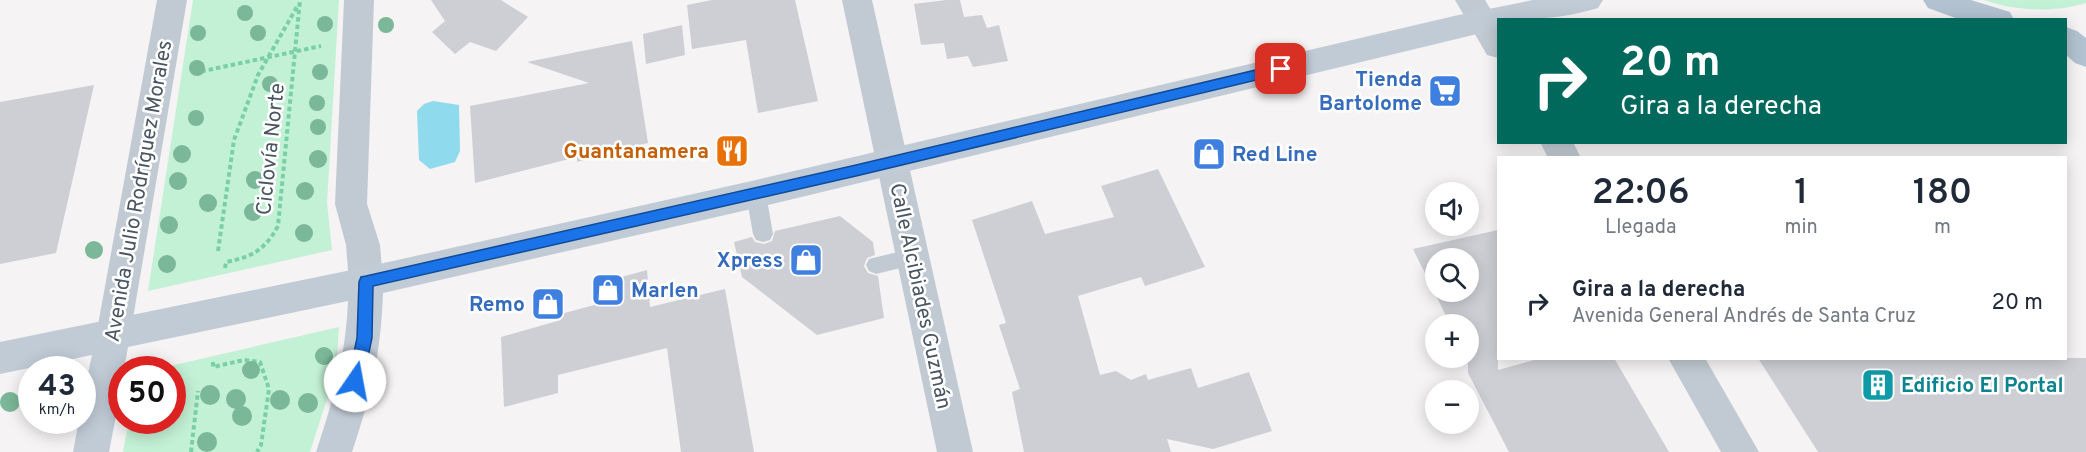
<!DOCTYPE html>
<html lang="es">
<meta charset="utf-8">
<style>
body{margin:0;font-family:Overpass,sans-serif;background:#f2f2f3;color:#1f2937;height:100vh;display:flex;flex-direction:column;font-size:22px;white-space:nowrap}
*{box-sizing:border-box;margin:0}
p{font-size:20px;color:#747a83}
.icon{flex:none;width:33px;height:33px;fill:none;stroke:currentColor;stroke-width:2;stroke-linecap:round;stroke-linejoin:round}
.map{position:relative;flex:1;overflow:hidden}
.details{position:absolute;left:1497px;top:156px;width:570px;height:204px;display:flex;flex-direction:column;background:#fff;border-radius:0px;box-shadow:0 3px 15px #0003}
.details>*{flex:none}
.banner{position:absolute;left:1497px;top:18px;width:570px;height:126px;border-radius:0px;box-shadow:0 3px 15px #0003;background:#00695c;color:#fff;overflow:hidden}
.tools{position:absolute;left:1425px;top:182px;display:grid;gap:12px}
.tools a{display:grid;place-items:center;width:54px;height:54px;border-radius:50%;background:#fff;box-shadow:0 3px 15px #0003;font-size:30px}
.speed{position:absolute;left:18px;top:356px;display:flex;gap:12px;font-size:30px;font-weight:700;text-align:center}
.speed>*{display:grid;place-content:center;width:78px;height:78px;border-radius:50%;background:#fff;box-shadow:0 3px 15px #0003;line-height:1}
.speed small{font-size:15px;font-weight:400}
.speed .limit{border:9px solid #d22;background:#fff;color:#111}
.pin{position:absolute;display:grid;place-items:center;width:51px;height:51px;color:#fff;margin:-26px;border-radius:12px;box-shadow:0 3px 9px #0006}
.me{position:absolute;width:66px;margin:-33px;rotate:12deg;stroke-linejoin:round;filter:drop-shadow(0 0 4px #0008)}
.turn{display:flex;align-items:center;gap:21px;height:126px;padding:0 24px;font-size:27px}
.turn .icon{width:78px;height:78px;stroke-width:2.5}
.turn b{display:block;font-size:42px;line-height:51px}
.eta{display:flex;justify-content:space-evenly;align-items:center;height:102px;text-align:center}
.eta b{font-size:36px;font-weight:600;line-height:42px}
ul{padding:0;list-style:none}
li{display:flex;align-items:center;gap:18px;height:90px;padding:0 24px}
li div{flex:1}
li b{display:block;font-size:22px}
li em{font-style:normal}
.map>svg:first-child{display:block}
.green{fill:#c3f1d5}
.water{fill:#90daee}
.building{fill:#cdcfd5;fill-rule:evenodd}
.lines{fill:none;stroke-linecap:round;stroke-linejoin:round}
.path{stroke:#7ad0a6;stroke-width:4;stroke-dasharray:4.5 3;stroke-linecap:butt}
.service{fill:#c1cad2;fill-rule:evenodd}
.minor{fill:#c1cad2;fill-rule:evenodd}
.tertiary{fill:#c1cad2;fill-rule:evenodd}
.secondary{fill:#c1cbd6;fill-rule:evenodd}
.primary{fill:#b3c2d1;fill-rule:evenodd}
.tree{fill:#7bb799}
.route{fill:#1a73e8;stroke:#114b97;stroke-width:1.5}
.labels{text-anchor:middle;stroke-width:5;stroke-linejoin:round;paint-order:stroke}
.shop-label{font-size:21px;font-weight:bold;fill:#366cbe;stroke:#fff;text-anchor:end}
.street-label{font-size:21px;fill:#4a5661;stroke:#fff}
.food-label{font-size:21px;font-weight:bold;fill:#c56008;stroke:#fff;text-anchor:end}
.culture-label{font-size:21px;font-weight:bold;fill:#0d838f;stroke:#fff;text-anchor:start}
</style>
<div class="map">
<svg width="2086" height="452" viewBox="0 0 2086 452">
<rect width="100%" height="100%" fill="#f5f3f3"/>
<g class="green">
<polygon points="193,0 339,0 327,203 332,250 148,291"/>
<path d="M1984 0H2086V3C2054 13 2016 11 1984 0Z"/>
<polygon points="339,327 336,371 310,452 123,452 129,420 172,420 172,369 157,369"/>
</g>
<polygon class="water" points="433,101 459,105 460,151 455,162 430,169 419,160 417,111 424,104"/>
<g class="building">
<polygon points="431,0 501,0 528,17 496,51 470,42 455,54 432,32 445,21"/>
<polygon points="712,0 795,0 818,101 758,113 746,40 692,49 687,5"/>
<polygon points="946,0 960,0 964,17 982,15 987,28 999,25 1008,61 973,67 968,56 947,59 944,43 921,45 914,4"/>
<polygon points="682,25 685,55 646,64 643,34"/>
<polygon points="632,41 648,143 577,162 577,157 475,183 470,106 589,83 527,62"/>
<polygon points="94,85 56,253 0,264 0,102"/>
<polygon points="1158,169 1205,267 1145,286 1141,277 1078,296 1100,375 1116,371 1131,380 1146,374 1148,380 1191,368 1198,388 1249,372 1272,431 1213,449 1167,439 1171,452 1024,452 1012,392 1020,389 999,325 1006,323 972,220 1032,201 1045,234 1114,217 1101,186"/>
<polygon points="840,216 873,242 875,255 867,258 864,266 868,273 878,276 884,318 817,335 742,277 734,242 752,237 755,242 764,244 772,241 775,231"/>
<path d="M1498 230V370L1541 358H1614L1669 452H1509L1468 373V324H1450L1413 249ZM1436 258H1468V291H1436Z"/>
<polygon points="647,270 650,307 725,289 754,452 681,452 667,348 558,375 558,393 504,407 501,337 561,320 561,314 609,301 607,281"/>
<polygon points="1758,358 2086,358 2086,452 1818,452"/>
</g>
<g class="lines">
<g class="path">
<polyline points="194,73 321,46"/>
<polyline points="218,251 234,140 258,75 298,5"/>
<path d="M225 268 226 262C252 257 265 250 278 226L300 0"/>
<polyline points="213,362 213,367 244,360 260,362 269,389 261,445 257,452"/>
<polyline points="191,452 198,391"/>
</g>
<g class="service">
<polygon points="756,186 763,188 766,194 773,234 770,240 763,242 756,240 753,234 746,194 749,188"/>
<polygon points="914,248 921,251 924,257 921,263 876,274 869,271 866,265 869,259"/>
</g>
<g class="minor">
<polygon points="842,0 872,0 973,452 937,452"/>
<polygon points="1455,0 1485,0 1498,22 1498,58 1487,55"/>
<polygon points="1540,142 1573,142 1581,158 1548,158"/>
<polygon points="1668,358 1705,358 1759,452 1721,452"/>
</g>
<g class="tertiary">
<polygon points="157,0 187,0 130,336 125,347 113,352 101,347 96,336"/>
<polygon points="344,0 374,0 367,204 380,245 383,282 378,293 366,297 354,293 349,282 346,245 335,204"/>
</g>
<path class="secondary" d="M1533 0H1603L1598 8C1565 18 1533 20 1498 20V29L756 208 383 293C381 353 371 396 352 452H316C333 402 346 354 348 301L128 347 124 369H122V385L109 452H73L79 420H82V402L92 355 0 374V342L366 267 756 180 1454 16Z"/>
<g class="primary">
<polygon points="1923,0 1971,0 2010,12 2014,20 1961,20 1928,8"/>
<polygon points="2066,27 2077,31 2086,38 2086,67 2075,63 2066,55"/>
</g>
</g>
<g class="tree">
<circle cx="245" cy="13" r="8"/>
<circle cx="325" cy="24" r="8"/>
<circle cx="386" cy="25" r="8"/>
<circle cx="198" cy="33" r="8"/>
<circle cx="258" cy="33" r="8"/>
<circle cx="197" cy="68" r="8"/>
<circle cx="320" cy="72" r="8"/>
<circle cx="270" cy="84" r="8"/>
<circle cx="317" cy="103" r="8"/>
<circle cx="196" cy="118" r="8"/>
<circle cx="318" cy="127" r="8"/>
<circle cx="182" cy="154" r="9"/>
<circle cx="318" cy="159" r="9"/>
<circle cx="255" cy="180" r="9"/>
<circle cx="178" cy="181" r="9"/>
<circle cx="305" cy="191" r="9"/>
<circle cx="208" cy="203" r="9"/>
<circle cx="253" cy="212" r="9"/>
<circle cx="169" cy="225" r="9"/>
<circle cx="304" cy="233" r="9"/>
<circle cx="94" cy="250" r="9"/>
<circle cx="167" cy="264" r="9"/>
<circle cx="324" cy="356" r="9"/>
<circle cx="251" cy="370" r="9"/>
<circle cx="210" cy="395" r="10"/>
<circle cx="236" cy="399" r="10"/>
<circle cx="280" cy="400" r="10"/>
<circle cx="10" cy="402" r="10"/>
<circle cx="308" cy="403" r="10"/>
<circle cx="242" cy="416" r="10"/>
<circle cx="207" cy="442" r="10"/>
</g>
<polygon class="route" points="1281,64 1287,69 1281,74 856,176 373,286 372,338 363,381 360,386 355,388 350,386 348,381 357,338 359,282 361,277 366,276 856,165"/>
<defs>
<symbol id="supermarket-square" viewBox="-11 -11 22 22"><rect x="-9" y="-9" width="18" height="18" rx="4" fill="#3f7fe0" stroke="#fff"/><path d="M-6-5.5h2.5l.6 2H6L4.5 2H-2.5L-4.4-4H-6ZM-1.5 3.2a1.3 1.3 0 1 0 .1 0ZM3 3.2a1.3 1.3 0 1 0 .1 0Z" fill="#fff"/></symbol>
<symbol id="restaurant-square" viewBox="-11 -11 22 22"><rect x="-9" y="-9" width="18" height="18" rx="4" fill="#e8710a" stroke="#fff"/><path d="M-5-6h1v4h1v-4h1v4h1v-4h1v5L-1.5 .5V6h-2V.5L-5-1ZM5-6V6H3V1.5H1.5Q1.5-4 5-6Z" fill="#fff"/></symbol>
<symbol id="shop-square" viewBox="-11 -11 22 22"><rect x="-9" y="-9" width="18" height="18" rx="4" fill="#3f7fe0" stroke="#fff"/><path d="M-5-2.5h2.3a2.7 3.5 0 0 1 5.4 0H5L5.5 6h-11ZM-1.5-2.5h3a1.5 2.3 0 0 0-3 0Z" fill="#fff"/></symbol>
<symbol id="building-square" viewBox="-11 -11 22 22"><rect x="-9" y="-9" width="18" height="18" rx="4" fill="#0f9aa8" stroke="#fff"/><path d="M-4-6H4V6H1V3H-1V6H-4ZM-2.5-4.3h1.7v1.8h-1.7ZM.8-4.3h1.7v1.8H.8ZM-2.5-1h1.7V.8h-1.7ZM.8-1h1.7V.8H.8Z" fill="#fff"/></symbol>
</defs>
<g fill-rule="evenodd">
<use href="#supermarket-square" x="1426" y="72" width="38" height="38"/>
<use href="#restaurant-square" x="713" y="132" width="38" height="38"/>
<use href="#shop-square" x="1190" y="135" width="38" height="38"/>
<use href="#shop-square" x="787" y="241" width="38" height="38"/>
<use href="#shop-square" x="589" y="271" width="38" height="38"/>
<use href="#shop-square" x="529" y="285" width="38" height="38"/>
<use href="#building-square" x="1859" y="366" width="38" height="38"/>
</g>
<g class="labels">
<g class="shop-label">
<text x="1422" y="86">Tienda<tspan x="1422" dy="24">Bartolome</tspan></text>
<text x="1232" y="161" text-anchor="start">Red Line</text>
<text x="783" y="267">Xpress</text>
<text x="631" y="297" text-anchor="start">Marlen</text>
<text x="525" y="311">Remo</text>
</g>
<g class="street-label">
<text transform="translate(270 149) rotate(-84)" y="7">Ciclovía Norte</text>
<text transform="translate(138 191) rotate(-80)" y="7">Avenida Julio Rodríguez Morales</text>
<text transform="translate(921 296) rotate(78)" y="7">Calle Alcibiades Guzmán</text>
</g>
<g class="food-label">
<text x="709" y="158">Guantanamera</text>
</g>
<g class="culture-label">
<text x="1901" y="392">Edificio El Portal</text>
</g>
</g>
</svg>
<div class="tools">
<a><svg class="icon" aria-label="sound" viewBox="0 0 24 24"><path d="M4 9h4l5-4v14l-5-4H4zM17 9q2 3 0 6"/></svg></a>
<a><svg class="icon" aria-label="search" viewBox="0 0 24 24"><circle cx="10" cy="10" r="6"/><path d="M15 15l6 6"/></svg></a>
<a>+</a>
<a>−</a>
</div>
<div class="speed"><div>43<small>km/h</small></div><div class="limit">50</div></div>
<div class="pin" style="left:1281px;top:69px;background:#d93025"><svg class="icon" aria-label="arrive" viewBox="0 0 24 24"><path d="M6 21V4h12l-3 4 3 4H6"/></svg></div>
<svg class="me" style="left:355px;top:381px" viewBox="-20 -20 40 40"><circle r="19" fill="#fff"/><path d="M0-13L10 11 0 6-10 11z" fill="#1a73e8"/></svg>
<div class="banner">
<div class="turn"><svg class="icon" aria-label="right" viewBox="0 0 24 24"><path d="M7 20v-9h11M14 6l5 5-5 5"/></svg><div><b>20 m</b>Gira a la derecha</div></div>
</div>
<section class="details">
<div class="eta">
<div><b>22:06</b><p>Llegada</p></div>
<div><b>1</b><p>min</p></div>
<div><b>180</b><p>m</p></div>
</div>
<ul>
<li><svg class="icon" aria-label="right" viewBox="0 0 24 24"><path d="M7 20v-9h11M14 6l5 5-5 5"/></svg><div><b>Gira a la derecha</b><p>Avenida General Andrés de Santa Cruz</p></div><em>20 m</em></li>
</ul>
</section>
</div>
